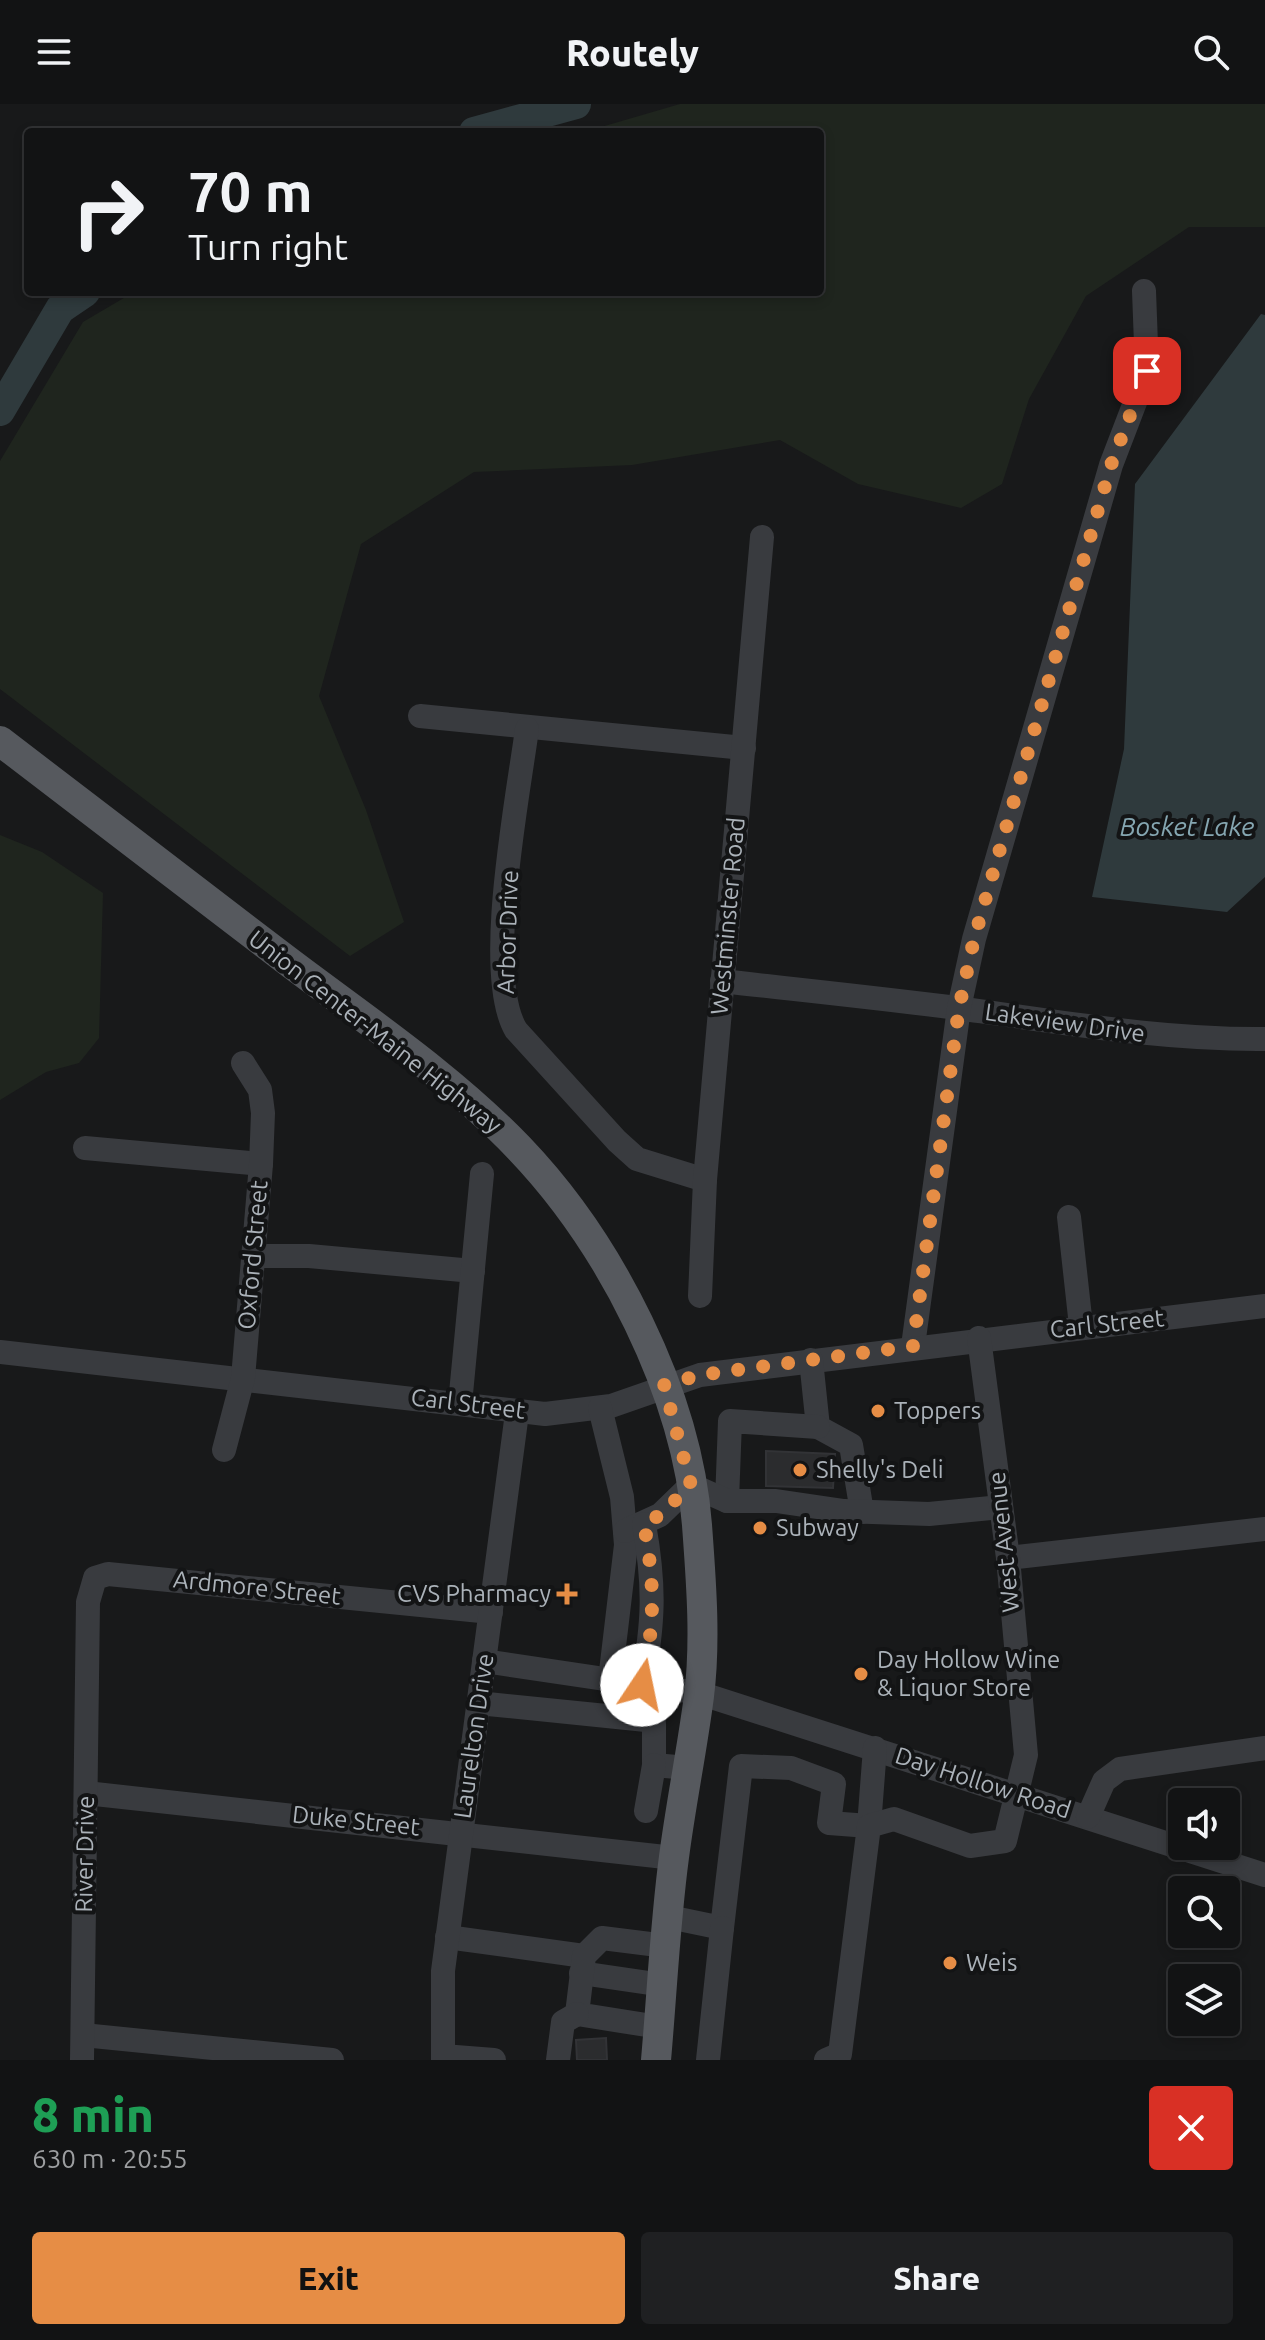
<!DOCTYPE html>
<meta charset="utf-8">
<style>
body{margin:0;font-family:Ubuntu,sans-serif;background:#1f2022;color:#f1f3f6;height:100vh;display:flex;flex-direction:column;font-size:30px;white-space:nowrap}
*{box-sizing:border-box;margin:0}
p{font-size:26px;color:#9c9ea0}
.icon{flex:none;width:44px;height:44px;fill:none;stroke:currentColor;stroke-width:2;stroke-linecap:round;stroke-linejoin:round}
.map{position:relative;height:1956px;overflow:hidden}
.sheet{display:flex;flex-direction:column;background:#121314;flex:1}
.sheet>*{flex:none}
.banner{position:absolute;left:24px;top:24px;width:800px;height:168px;border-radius:8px;box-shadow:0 4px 12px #0003,0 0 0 2px #313234;background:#121314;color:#f1f3f6;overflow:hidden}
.tools{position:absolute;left:1168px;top:1684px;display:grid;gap:16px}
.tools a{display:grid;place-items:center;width:72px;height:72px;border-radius:8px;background:#121314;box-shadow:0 4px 12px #0003,0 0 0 2px #313234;font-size:40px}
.pin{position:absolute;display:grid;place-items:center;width:68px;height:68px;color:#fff;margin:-34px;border-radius:16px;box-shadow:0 4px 12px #0006}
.me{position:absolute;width:88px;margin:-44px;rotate:11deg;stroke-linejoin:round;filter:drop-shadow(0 0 6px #0008)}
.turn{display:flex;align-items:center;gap:28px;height:168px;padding:0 32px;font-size:36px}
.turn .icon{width:104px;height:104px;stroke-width:2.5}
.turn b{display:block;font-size:56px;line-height:68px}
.round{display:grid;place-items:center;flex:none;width:84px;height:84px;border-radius:8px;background:#1f2022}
.overview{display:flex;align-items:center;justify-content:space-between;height:136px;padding:0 32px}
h1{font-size:48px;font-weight:800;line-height:60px;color:#1e9e55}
.cta{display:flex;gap:16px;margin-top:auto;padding:16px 32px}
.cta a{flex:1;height:92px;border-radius:8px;background:#e68d45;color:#111;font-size:32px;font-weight:800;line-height:92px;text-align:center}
.cta a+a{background:#1f2022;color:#f1f3f6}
header{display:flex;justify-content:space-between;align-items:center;height:104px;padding:0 32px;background:#121314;font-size:36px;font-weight:800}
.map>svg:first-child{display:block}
.green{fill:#1f251e}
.water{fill:#2f3a3d}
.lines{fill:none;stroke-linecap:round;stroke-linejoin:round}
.river{stroke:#2f3a3d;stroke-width:30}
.building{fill:#2b2c2e;stroke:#323336;stroke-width:2}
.minor{stroke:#393b3f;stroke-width:24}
.major{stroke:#56595e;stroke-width:30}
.route{stroke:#e68d45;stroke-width:14;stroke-dasharray:0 25.2}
.poi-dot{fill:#e68d45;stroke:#131415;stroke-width:3}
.labels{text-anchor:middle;stroke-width:8;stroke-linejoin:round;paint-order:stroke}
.street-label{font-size:24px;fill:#abb2b9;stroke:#131415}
.poi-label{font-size:24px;fill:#abb2b9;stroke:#131415;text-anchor:start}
.water-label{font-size:26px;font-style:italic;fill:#85a6b1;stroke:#131415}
</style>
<header><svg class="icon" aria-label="menu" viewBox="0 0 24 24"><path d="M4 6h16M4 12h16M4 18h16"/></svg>Routely<svg class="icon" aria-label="search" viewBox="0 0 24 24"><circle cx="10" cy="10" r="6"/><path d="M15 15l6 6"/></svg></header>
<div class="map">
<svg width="1265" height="1956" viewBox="0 0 1265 1956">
<rect width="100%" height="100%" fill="#18191a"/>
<g class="green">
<polygon points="680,0 1265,0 1265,123 1189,123 1086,192 1029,295 1002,380 961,404 858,380 780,336 632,361 474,368 361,440 319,592 366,706 404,818 350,852 0,585 0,357 83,218 134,188 820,188 820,28 584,28"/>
<polygon points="0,731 42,748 103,789 99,934 79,959 46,968 0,996"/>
</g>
<polygon class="water" points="1261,210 1265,211 1265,773 1227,808 1092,793 1124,645 1135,380"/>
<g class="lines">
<g class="river">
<polyline points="474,28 576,0"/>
<polyline points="0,307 60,205 85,188"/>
</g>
</g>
<g class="building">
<polygon points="766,1347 835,1350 833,1384 766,1382"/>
<polygon points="606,1934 607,1956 577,1956 576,1936"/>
</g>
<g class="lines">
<g class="minor">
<polyline points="420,612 744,644"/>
<path d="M527 625C518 693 483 871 516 926L617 1037 637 1055 705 1076"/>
<path d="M722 877C801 886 879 894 957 904 1061 918 1161 936 1265 935"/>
<polyline points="85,1044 261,1060"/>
<polyline points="1069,1113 1081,1222"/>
<polyline points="253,1152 309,1152 473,1167"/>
<polyline points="700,1192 705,1076 762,433"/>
<polyline points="913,1242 959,904 974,835 1111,361 1147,267 1144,187"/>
<polyline points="0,1248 545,1310 611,1302 700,1271 1265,1202"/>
<polyline points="811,1256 818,1323 851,1341 862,1408"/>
<polyline points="460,1300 482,1070"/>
<polyline points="600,1304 622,1393 626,1441 610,1576"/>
<polyline points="224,1346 243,1274 261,1060 263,1009 260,986 243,959"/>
<polyline points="727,1397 730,1317 818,1323"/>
<polyline points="625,1427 660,1411 691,1381 727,1397 776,1397 844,1407 929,1410 1001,1403"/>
<polyline points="1008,1454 1265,1425"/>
<polyline points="484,1557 699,1589 1265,1771"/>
<path d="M642 1581C654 1518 655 1482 644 1420"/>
<polyline points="478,1599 646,1616 654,1620 654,1661 688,1664"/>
<polyline points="86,1689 674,1754"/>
<polyline points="646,1707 654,1661"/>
<polyline points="1088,1713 1104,1677 1120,1665 1265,1644"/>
<polyline points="669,1813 722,1824 741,1662 791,1664 834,1680 829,1719 869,1722 875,1644"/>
<polyline points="447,1833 584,1852"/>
<polyline points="581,1869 663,1881"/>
<polyline points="659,1923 577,1910 584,1852 602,1834 666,1842"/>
<polyline points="83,1931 332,1956"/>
<polyline points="443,1952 494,1956"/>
<polyline points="82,1956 88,1498 95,1474 108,1470 491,1508"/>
<polyline points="443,1956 443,1867 517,1309"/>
<polyline points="558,1956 563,1918 577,1910"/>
<polyline points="708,1956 722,1824"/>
<polyline points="826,1956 840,1950 869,1722 894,1715 970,1742 1005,1737 1026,1651 1008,1454 979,1234"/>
</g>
<path class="major" d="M0 637C95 710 190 782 285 855 364 915 450 972 519 1044 610 1139 687 1289 697 1421 701 1476 706 1537 699 1592 692 1646 681 1699 674 1753 665 1820 662 1889 656 1956"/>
</g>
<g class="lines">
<path class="route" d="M642 1581C655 1518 655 1482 644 1420L660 1411 691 1381 664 1281 700 1271 913 1242 959 904 974 835 1111 361 1147 267"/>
</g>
<g class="poi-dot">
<circle cx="878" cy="1307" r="8"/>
<circle cx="800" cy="1366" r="8"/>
<circle cx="760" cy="1424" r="8"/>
<path d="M563 1478h8v8h8v8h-8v8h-8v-8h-8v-8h8z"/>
<circle cx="861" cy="1570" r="8"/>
<circle cx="950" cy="1859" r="8"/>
</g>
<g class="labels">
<g class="street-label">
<text transform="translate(728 812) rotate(-85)" y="8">Westminster Road</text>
<text transform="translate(508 828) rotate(-88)" y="8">Arbor Drive</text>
<text transform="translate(1065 919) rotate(8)" y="8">Lakeview Drive</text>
<text transform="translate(375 928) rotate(38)" y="8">Union Center-Maine Highway</text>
<text transform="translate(253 1151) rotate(-85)" y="8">Oxford Street</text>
<text transform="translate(1107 1220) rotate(-6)" y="8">Carl Street</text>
<text transform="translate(468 1300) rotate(7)" y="8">Carl Street</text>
<text transform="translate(1004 1438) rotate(-96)" y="8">West Avenue</text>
<text transform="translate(257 1484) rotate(6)" y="8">Ardmore Street</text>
<text transform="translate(474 1632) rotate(-82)" y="8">Laurelton Drive</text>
<text transform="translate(983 1679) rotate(18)" y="8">Day Hollow Road</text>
<text transform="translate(356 1717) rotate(6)" y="8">Duke Street</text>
<text transform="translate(85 1750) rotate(-89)" y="8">River Drive</text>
</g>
<g class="poi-label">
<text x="894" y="1315">Toppers</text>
<text x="816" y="1374">Shelly's Deli</text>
<text x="776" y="1432">Subway</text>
<text x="551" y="1498" text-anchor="end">CVS Pharmacy</text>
<text x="877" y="1564">Day Hollow Wine<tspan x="877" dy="28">&amp; Liquor Store</tspan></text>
<text x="966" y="1867">Weis</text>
</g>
<g class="water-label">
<text x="1187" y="732">Bosket Lake</text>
</g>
</g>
</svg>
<div class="tools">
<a><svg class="icon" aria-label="sound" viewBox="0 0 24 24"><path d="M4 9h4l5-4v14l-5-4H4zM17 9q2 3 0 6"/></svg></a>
<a><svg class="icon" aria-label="search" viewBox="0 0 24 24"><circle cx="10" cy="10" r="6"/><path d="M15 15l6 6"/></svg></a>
<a><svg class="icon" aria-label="layers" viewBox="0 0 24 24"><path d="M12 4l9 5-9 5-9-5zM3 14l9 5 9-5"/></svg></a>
</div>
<div class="pin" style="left:1147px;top:267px;background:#d93025"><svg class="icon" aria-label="arrive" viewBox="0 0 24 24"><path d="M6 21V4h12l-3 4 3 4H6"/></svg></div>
<svg class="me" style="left:642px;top:1581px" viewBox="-20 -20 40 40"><circle r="19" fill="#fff"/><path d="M0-13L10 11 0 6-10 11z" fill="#e68d45"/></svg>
<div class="banner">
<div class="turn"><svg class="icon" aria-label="right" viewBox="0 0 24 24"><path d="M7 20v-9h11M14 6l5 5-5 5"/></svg><div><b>70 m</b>Turn right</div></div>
</div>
</div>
<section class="sheet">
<div class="overview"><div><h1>8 min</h1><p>630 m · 20:55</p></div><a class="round" style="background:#d93025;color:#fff"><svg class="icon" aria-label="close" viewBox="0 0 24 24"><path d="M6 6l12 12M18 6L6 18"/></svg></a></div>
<div class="cta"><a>Exit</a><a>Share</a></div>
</section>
